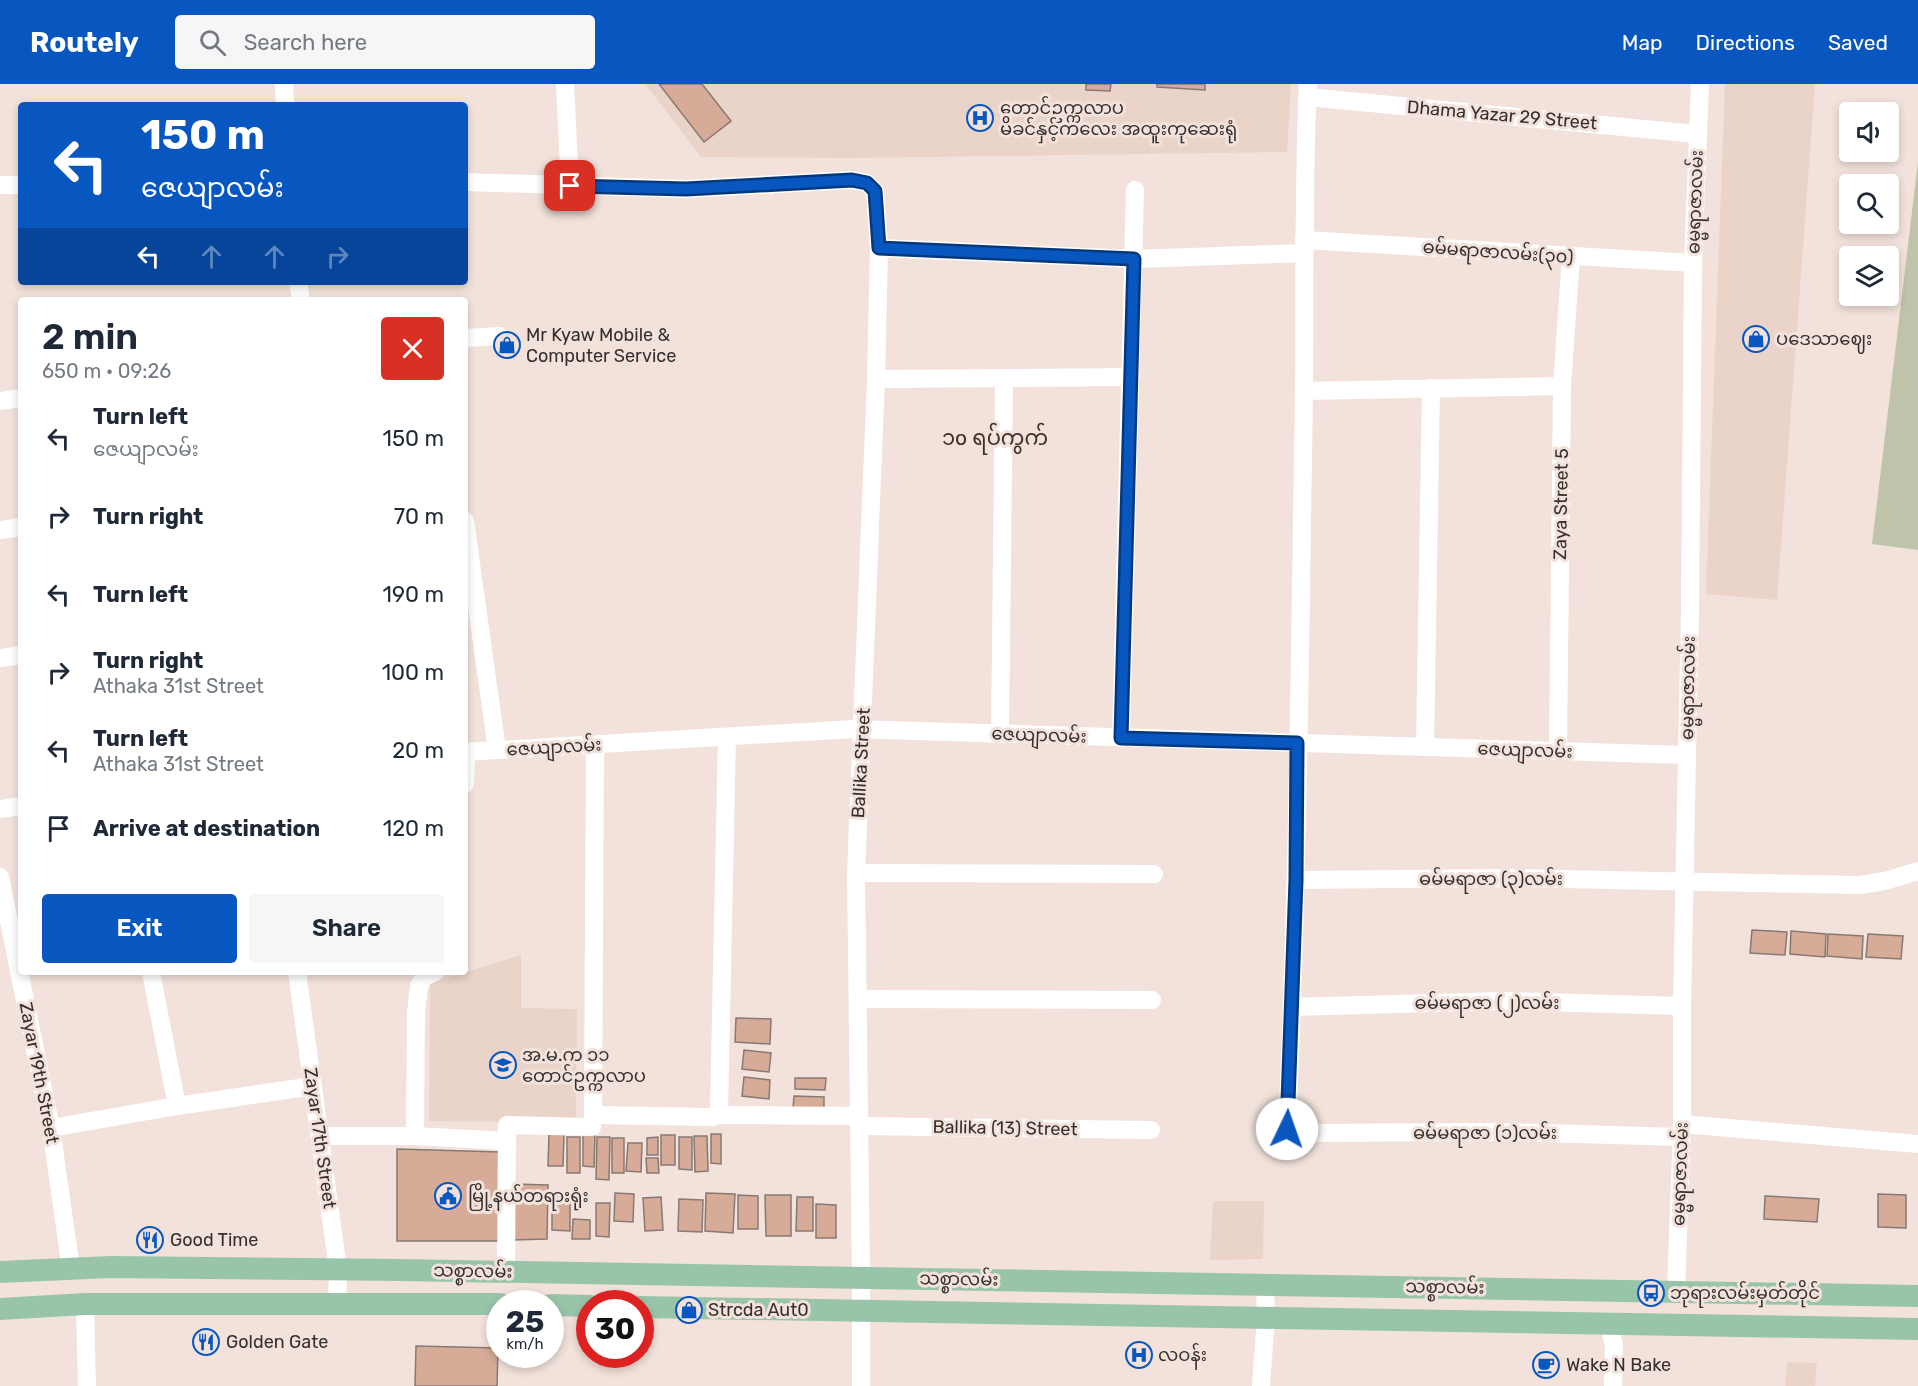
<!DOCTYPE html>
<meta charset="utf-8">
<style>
body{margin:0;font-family:Rubik,"Noto Sans Myanmar",sans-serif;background:#f6f6f7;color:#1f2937;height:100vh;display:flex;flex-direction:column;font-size:22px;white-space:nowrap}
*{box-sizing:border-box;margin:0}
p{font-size:20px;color:#747a83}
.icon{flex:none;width:33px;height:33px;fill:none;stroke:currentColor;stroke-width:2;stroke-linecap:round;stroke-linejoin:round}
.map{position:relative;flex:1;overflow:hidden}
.details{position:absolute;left:18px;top:213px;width:450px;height:678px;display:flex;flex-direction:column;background:#fff;border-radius:6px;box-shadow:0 3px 9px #0003}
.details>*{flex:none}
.banner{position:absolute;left:18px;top:18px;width:450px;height:183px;border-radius:6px;box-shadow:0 3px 9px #0003;background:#0857c1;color:#fff;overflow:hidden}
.tools{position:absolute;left:1839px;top:18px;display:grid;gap:12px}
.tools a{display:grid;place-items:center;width:60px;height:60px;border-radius:6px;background:#fff;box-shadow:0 3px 9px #0003;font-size:30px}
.speed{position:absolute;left:486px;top:1206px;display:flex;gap:12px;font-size:30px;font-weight:700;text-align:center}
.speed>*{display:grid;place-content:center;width:78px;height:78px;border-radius:50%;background:#fff;box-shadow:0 3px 9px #0003;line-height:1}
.speed small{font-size:15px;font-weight:400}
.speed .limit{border:9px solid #d22;background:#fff;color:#111}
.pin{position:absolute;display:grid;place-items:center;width:51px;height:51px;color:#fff;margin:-26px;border-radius:12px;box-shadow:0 3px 9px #0006}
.me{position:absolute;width:66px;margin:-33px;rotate:3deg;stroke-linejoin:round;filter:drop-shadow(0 0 4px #0008)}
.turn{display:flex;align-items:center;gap:21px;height:126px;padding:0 24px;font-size:27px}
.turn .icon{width:78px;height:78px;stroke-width:2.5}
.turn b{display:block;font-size:42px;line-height:51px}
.lanes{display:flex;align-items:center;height:57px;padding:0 24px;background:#0003;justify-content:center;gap:30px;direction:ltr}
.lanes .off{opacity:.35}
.round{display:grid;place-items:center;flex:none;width:63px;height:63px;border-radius:6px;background:#f6f6f7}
.overview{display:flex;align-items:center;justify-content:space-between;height:102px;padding:0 24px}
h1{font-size:36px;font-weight:600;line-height:45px}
.action{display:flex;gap:12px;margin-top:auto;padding:12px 24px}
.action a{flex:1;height:69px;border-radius:6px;background:#0857c1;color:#fff;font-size:24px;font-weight:600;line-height:69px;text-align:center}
.action a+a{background:#f6f6f7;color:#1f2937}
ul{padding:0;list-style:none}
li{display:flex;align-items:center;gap:18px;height:78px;padding:0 24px}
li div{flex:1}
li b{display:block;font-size:22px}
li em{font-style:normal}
header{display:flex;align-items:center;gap:36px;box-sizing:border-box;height:84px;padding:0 30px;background:#0857c1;color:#fff}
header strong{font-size:28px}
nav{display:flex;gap:33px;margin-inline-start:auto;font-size:21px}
.search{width:420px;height:54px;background:#f6f6f7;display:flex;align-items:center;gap:15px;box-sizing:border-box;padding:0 21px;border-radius:6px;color:#747a83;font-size:22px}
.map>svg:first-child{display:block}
.built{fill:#ead4c9}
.green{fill:#bfc3aa}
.building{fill:#d6ab98;stroke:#887973;stroke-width:1.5}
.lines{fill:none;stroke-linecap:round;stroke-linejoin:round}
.minor{stroke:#fff;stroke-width:18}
.major{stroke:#98c5a9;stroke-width:22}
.route-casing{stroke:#05397d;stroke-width:15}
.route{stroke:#0857c1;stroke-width:10}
.labels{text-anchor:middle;stroke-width:6;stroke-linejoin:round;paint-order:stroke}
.poi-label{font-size:18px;fill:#36302d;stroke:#f2e2db;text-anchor:start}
.street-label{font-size:18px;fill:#36302d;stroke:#f2e2db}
.quarter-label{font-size:21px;fill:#3c302a;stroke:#f2e2db}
</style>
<header>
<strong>Routely</strong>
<div class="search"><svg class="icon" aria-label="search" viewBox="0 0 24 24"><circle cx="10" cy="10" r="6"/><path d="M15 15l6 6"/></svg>Search here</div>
<nav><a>Map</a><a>Directions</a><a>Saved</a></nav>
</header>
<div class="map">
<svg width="1918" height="1302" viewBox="0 0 1918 1302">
<rect width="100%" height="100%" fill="#f2e2db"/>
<g class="built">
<polygon points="645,0 1291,0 1287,68 852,74 701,73"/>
<polygon points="1725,0 1815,0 1777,516 1706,510"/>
<polygon points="521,871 521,924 577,925 576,1039 429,1037 430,899"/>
<polygon points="1213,1117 1264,1117 1263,1175 1210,1176"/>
<polygon points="1787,1278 1817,1279 1815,1302 1785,1302"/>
</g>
<polygon class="green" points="1918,78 1918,466 1872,460"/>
<g class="building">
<polygon points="659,0 702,0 731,37 704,58"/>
<polygon points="1086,0 1111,0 1110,7 1086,6"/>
<polygon points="1157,0 1205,0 1205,6 1157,3"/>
<polygon points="1752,846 1787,848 1785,871 1750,869"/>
<polygon points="1791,847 1826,850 1825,873 1790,870"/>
<polygon points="1828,850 1863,852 1862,875 1827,872"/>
<polygon points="1868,850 1903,852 1901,875 1866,873"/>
<polygon points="736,934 771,935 770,960 735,958"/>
<polygon points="744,966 771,969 769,988 742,985"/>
<polygon points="744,993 770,996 769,1015 742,1012"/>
<polygon points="795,994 826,994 825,1006 795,1005"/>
<polygon points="794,1012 824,1013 824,1025 793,1024"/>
<polygon points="549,1050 564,1050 563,1082 548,1082"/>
<polygon points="583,1050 595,1051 594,1083 583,1082"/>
<polygon points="711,1050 721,1050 721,1080 711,1079"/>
<rect x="661" y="1051" width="14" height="30"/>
<polygon points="694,1052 707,1052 708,1087 695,1088"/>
<rect x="567" y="1053" width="13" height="36"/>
<polygon points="597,1053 610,1053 609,1096 596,1095"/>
<polygon points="658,1053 658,1071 647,1071 647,1054"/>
<polygon points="679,1053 692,1053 692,1086 679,1085"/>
<rect x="612" y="1054" width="12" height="35"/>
<polygon points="628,1059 642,1059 641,1088 626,1087"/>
<polygon points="397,1065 500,1068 498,1157 397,1157"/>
<polygon points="646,1074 658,1074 659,1089 647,1089"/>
<polygon points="513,1100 548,1101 547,1155 512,1156"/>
<polygon points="615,1109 634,1110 633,1138 614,1137"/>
<polygon points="706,1109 735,1110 733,1149 705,1147"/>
<polygon points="552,1110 570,1111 570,1147 552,1146"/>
<polygon points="1878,1110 1906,1111 1906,1144 1878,1143"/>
<polygon points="738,1111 758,1112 758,1145 738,1145"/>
<polygon points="765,1111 791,1111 791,1152 766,1152"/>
<polygon points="1765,1112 1819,1115 1817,1138 1764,1135"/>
<polygon points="661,1113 663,1146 645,1147 643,1114"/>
<polygon points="797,1113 813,1113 813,1147 796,1147"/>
<polygon points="679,1115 703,1116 702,1148 678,1147"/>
<polygon points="596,1119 610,1119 609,1153 596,1152"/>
<polygon points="816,1120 836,1121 836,1154 816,1154"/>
<polygon points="573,1135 590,1136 590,1155 572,1155"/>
<polygon points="416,1262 498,1264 497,1302 415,1302"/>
</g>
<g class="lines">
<g class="minor">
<polyline points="284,0 285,21"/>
<polyline points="565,0 570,102"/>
<path d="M1308 0C1303 103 1305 206 1304 310 1300 555 1298 800 1287 1045L1290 1049 1502 1048 1681 1053"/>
<polyline points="1307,13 1697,50"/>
<polyline points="465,98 686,105 852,96 867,99 875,107 879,164 876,295 856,789 861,1193 861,1302"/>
<polyline points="0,101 21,101"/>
<polyline points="1304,156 1693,179"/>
<polyline points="879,164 1134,175 1304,169"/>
<polyline points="298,198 301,216"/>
<polyline points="465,254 499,252"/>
<polyline points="876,295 1131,293"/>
<polyline points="1304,307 1562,302"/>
<polyline points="0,317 21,314"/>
<polyline points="465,437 497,666"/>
<polyline points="0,446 21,443"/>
<polyline points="0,574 21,571"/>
<polyline points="1000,650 1004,295"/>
<polyline points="1121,654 1135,106"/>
<polyline points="595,661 593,1031 713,1033 717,1031 719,1025 727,653"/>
<polyline points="1425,663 1431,304"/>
<polyline points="1558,667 1562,302 1571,172"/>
<polyline points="465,668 854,645 1686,671"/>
<polyline points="465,700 466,668"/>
<polyline points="0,725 21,722"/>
<polyline points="856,789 1154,790"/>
<polyline points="0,793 51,1044 71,1185"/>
<polyline points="1296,796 1506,794 1860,801 1885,797 1918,787"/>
<polyline points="151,888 177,1022"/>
<polyline points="297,888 338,1185 337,1220"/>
<polyline points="858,915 1152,916"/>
<polyline points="1293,923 1504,917 1682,922"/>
<polyline points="717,1031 859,1032"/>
<polyline points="1682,1040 1918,1060"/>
<polyline points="859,1042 1151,1046"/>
<polyline points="51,1044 177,1022 313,1002"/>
<polyline points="320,1052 415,1052 507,1057"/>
<polyline points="415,1052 416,929 419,902 424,893 435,888"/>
<polyline points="506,1188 507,1041 592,1043 593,1031"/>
<polyline points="1676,1208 1682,1040 1682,922 1690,523 1693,179 1700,0"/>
<polyline points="85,1220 87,1302"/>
<polyline points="1608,1238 1614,1261 1613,1302"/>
<polyline points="1261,1302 1266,1234 1265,1199"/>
</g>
<g class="major">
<polyline points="0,1188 111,1183 400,1186 1918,1212"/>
<polyline points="550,1221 590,1222"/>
<path d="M640 1223C1066 1233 1492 1235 1918 1245"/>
<polyline points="0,1225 85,1220 500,1220"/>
</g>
</g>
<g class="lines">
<defs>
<polyline id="route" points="570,102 686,105 852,96 867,99 875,107 879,164 1134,175 1121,654 1297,659 1296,796 1287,1045"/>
</defs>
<use href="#route" class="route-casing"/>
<use href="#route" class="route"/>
</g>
<defs>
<symbol id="hospital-ring" viewBox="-11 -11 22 22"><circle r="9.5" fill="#f2e2db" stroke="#0857c1" stroke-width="1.5"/><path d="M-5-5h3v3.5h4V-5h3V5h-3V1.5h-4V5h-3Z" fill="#0857c1"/></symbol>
<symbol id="shop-ring" viewBox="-11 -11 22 22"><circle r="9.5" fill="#f2e2db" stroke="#0857c1" stroke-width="1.5"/><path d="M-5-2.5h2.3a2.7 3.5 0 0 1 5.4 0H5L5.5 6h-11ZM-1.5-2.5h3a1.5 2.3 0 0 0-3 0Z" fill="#0857c1"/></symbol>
<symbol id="school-ring" viewBox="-11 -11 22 22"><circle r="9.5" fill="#f2e2db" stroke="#0857c1" stroke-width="1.5"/><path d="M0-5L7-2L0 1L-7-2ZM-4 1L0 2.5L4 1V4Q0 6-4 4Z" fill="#0857c1"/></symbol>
<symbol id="civic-ring" viewBox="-11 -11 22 22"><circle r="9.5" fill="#f2e2db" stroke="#0857c1" stroke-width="1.5"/><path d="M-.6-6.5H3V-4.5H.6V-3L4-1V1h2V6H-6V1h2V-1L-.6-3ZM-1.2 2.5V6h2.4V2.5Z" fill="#0857c1"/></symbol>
<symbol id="restaurant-ring" viewBox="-11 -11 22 22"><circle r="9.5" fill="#f2e2db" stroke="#0857c1" stroke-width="1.5"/><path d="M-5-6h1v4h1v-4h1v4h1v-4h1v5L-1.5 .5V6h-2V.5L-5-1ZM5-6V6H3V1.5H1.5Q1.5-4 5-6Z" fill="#0857c1"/></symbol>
<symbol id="bus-ring" viewBox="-11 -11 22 22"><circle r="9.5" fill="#f2e2db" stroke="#0857c1" stroke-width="1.5"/><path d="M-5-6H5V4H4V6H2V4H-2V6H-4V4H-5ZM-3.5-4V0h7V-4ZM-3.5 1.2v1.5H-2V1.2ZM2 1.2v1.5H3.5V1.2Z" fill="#0857c1"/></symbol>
<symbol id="cafe-ring" viewBox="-11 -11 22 22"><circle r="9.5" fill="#f2e2db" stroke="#0857c1" stroke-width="1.5"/><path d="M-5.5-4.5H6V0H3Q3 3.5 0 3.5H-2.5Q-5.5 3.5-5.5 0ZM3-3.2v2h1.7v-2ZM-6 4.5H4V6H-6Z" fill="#0857c1"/></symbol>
</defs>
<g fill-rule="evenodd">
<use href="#hospital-ring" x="965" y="19" width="30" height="30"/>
<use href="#shop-ring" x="1741" y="240" width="30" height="30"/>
<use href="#shop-ring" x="492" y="246" width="30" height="30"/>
<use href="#school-ring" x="488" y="966" width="30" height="30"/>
<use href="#civic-ring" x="433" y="1097" width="30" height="30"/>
<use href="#restaurant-ring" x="135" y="1141" width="30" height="30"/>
<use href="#bus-ring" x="1636" y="1194" width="30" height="30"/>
<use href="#shop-ring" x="674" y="1211" width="30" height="30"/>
<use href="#restaurant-ring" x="191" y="1243" width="30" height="30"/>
<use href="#hospital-ring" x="1124" y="1256" width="30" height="30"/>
<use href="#cafe-ring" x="1531" y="1266" width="30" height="30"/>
</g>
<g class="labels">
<g class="poi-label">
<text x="1000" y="30">တောင်ဥက္ကလာပ<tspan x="1000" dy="21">မိခင်နှင့်ကလေး အထူးကုဆေးရုံ</tspan></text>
<text x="526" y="257">Mr Kyaw Mobile &amp;<tspan x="526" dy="21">Computer Service</tspan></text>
<text x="1776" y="261">ပဒေသာဈေး</text>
<text x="522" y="977">အ.မ.က ၁၁<tspan x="522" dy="21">တောင်ဥက္ကလာပ</tspan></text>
<text x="468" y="1118">မြို့နယ်တရားရုံး</text>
<text x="170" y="1162">Good Time</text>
<text x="1670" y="1215">ဘုရားလမ်းမှတ်တိုင်</text>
<text x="708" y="1232">Strcda Aut0</text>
<text x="226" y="1264">Golden Gate</text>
<text x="1158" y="1277">လဝန်း</text>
<text x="1566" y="1287">Wake N Bake</text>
</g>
<g class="street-label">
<text transform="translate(1502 31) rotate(5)" y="6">Dhama Yazar 29 Street</text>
<text transform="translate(1695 118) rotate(-88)" y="6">ဓမ္မရာဇာလမ်း</text>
<text transform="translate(1498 168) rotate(4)" y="6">ဓမ်မရာဇာလမ်း(၃၀)</text>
<text transform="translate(1561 420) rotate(-89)" y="6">Zaya Street 5</text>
<text transform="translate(1688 604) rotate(-89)" y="6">ဓမ္မရာဇာလမ်း</text>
<text transform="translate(1039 651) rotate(2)" y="6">ဇေယျာလမ်း</text>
<text transform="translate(554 663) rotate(-3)" y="6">ဇေယျာလမ်း</text>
<text transform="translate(1525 666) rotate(2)" y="6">ဇေယျာလမ်း</text>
<text transform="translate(861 679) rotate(-87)" y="6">Ballika Street</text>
<text x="1491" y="801">ဓမ်မရာဇာ (၃)လမ်း</text>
<text x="1487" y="925">ဓမ်မရာဇာ (၂)လမ်း</text>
<text transform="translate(39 989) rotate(79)" y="6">Zayar 19th Street</text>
<text transform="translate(1005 1044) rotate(1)" y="6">Ballika (13) Street</text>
<text x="1485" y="1055">ဓမ်မရာဇာ (၁)လမ်း</text>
<text transform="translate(320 1054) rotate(82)" y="6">Zayar 17th Street</text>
<text transform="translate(1680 1090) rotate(-88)" y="6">ဓမ္မရာဇာလမ်း</text>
<text transform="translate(473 1187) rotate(1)" y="6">သစ္စာလမ်း</text>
<text transform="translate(959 1195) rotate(1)" y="6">သစ္စာလမ်း</text>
<text transform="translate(1445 1203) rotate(1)" y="6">သစ္စာလမ်း</text>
</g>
<g class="quarter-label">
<text x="995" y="361">၁o ရပ်ကွက်</text>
</g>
</g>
</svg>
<div class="tools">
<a><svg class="icon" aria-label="sound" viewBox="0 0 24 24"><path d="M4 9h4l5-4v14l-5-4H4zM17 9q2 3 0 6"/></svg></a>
<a><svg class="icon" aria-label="search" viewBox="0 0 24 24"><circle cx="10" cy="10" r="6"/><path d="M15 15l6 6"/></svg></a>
<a><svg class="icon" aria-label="layers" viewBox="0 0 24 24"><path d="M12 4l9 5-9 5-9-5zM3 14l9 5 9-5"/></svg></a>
</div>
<div class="speed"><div>25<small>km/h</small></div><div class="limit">30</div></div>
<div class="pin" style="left:570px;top:102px;background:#d93025"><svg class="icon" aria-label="arrive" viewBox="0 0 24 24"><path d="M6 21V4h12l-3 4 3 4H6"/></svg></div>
<svg class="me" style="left:1287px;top:1045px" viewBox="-20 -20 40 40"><circle r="19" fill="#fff"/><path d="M0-13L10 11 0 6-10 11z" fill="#0857c1"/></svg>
<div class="banner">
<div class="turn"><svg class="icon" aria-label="left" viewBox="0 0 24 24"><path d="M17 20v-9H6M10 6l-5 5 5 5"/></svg><div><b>150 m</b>ဇေယျာလမ်း</div></div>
<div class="lanes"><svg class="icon" aria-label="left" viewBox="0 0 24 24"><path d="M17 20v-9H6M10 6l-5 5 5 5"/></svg><svg class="icon off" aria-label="ahead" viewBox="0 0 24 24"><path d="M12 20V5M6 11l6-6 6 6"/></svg><svg class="icon off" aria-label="ahead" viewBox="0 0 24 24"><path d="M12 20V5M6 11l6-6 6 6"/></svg><svg class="icon off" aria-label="right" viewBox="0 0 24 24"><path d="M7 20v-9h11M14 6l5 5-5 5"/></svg></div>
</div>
<section class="details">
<div class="overview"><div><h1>2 min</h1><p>650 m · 09:26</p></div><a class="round" style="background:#d93025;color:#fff"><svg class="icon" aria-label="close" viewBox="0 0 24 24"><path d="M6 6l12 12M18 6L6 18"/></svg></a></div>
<ul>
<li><svg class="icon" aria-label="left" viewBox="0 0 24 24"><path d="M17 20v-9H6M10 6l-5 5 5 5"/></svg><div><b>Turn left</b><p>ဇေယျာလမ်း</p></div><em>150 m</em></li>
<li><svg class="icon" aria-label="right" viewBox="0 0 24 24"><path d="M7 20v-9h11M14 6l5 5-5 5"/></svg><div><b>Turn right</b></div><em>70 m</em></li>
<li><svg class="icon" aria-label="left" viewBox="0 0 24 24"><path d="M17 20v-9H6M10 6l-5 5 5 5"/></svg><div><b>Turn left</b></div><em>190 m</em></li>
<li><svg class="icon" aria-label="right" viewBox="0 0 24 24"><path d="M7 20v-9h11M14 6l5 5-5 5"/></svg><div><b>Turn right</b><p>Athaka 31st Street</p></div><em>100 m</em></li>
<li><svg class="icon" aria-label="left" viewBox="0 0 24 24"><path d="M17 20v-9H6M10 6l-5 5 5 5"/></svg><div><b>Turn left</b><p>Athaka 31st Street</p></div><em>20 m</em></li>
<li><svg class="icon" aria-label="arrive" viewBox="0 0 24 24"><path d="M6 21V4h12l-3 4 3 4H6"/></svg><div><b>Arrive at destination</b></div><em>120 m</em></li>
</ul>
<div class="action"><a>Exit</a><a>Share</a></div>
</section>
</div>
